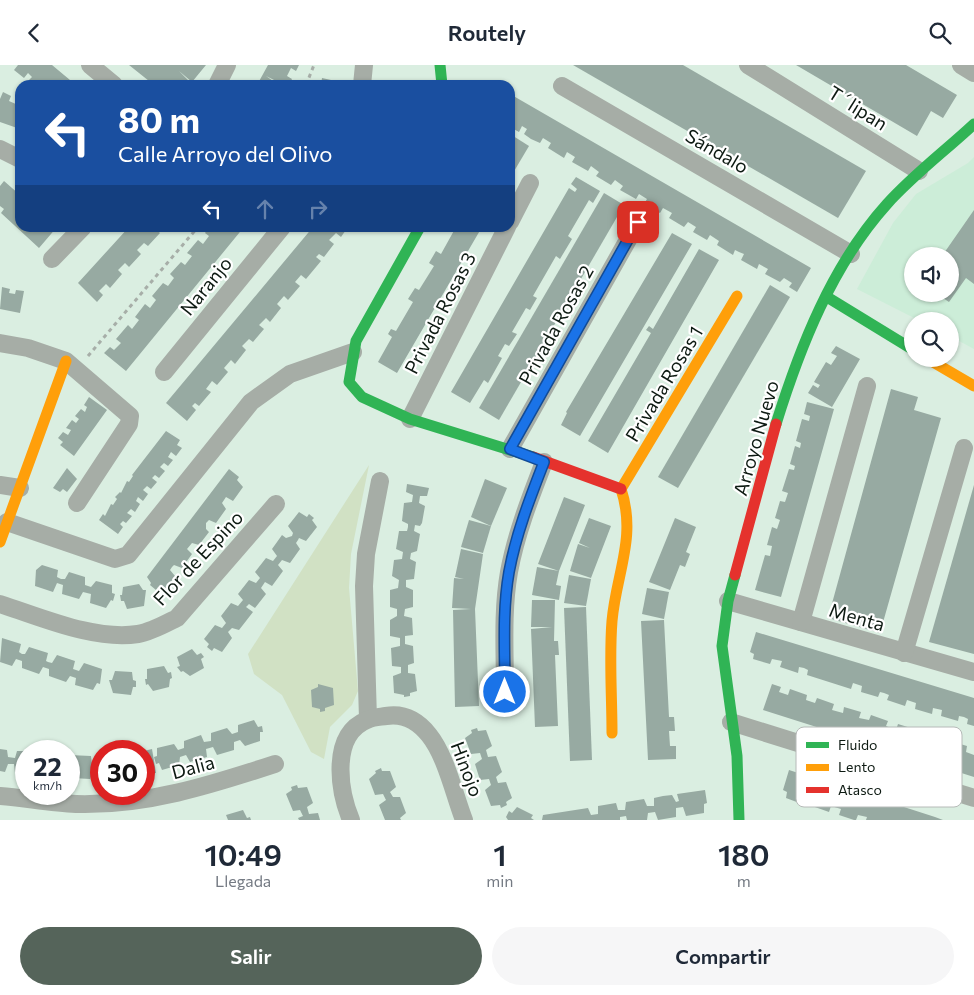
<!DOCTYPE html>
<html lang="es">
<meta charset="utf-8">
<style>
body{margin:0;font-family:Commissioner,sans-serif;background:#f6f6f7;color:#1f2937;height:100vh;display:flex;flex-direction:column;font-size:19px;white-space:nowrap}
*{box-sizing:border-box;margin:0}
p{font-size:16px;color:#747a83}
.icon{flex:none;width:28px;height:28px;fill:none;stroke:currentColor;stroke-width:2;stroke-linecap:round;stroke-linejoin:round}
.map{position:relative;height:755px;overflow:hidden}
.details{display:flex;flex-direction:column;background:#fff;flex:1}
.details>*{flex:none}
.top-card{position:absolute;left:15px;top:15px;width:500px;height:152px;border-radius:15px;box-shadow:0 1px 4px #0004;background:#1a4fa0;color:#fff;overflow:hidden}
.buttons{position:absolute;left:904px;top:182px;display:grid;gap:10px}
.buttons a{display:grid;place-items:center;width:55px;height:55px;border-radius:50%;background:#fff;box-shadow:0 1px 4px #0004;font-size:25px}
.speed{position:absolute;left:15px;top:675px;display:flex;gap:10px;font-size:25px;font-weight:700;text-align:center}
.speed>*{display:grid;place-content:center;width:65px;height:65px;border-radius:50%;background:#fff;box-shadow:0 1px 4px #0004;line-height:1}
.speed small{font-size:12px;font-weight:400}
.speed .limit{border:8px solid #d22;background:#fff;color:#111}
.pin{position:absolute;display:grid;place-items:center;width:42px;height:42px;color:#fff;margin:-21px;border-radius:10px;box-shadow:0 2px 8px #0006}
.me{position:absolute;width:55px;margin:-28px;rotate:0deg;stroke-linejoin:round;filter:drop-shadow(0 0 4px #0008)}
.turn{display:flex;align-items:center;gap:18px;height:105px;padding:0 20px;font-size:22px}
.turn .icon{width:65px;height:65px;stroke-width:2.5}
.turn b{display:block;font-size:35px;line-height:42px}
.lanes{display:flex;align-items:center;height:48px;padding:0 20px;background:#0003;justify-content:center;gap:25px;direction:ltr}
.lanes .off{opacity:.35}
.eta{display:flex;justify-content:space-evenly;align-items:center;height:85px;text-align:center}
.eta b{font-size:30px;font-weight:600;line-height:35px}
.primary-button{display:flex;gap:10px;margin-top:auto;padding:10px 20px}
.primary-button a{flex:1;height:58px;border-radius:30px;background:#55645a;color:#fff;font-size:20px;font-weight:600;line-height:58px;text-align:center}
.primary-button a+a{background:#f6f6f7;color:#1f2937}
header{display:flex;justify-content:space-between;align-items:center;height:65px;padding:0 20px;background:#fff;font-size:22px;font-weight:600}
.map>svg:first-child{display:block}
.built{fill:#ccedd8;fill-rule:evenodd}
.green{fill:#d1e1c4}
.building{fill:#97aaa2}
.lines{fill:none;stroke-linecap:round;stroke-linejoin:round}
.path{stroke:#a7aea8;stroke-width:3;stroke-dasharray:4 4;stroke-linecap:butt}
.street{stroke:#a6ada6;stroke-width:18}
.fast{stroke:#30b455;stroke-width:11}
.slow{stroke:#ff9f0a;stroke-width:11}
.jam{stroke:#e5322d;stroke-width:11}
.route-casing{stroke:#114b97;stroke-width:12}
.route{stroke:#1a73e8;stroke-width:9}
.labels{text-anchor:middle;stroke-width:4.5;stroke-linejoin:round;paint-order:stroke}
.street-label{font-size:19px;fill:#0d1a12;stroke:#fff}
.key{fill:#fff;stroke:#b6bab8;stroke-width:1}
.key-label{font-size:14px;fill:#0d1a12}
</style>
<header><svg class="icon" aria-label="back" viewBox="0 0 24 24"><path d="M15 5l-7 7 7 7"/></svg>Routely<svg class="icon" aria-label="search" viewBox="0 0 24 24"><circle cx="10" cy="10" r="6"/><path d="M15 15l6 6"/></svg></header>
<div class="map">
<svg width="974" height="755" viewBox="0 0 974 755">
<rect width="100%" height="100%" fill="#daeee1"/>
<path class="built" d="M974 92V284L950 271V256H920L857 224 893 158 916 129 968 98ZM912 191H950V229H912Z"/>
<polygon class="green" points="369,400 351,489 349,523 358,626 352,640 330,662 324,694 311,687 282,630 254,609 248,589"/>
<g class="building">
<polygon points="18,0 52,0 76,20 33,20 28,16 32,12 28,8 24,13 14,5"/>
<polygon points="129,0 206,0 192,17 179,6 191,18 189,20 154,20"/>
<polygon points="268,0 299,0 296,6 291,3 287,11 292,14 289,20 284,20 266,11 279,20 257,20"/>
<polygon points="573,0 683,0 866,106 838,153"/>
<polygon points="796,0 906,0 957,30 943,53 931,46 917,71"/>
<polygon points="322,13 349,19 349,20 321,20"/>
<polygon points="3,27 11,31 9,36 18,40 20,35 20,64 0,57 0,34"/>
<polygon points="510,29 811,203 797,227 789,222 792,218 784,213 780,217 765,209 768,204 759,199 757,204 741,195 744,189 739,187 735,185 733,190 717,180 719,176 710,170 707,175 693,167 696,162 688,157 684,162 669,153 672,148 663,143 660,148 644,139 647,134 639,129 636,134 620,125 623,121 615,115 611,120 596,111 599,107 591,101 588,106 572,97 575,92 567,87 564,93 548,83 551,78 543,73 540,78 531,74 524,69 527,64 522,61 519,67 510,62"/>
<polygon points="510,69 529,81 510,113"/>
<polygon points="576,112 600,126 593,138 589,135 568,171 572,174 560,194 556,191 533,231 537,233 530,245 526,243 512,267 517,269 509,281 505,279 498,291 502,293 488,318 484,315 470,338 451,327 569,123 575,127 577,124 571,119"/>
<polygon points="4,116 20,130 20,162 57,162 39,183 1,148 4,144 0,141 0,121"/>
<polygon points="604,128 624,140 499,355 479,343"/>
<polygon points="974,145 974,219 966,213 949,237 937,229 950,229 950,191 942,191"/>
<polygon points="129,162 158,162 156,164 160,168 148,181 144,178 137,185 141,189 129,202 125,198 118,205 122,209 110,223 106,219 99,226 103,230 97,237 78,218"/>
<polygon points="209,162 244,162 126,306 104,288 110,282 114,285 121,278 116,274 128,260 132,264 139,255 135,252 145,239 150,243 156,235 152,231 163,218 168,221 174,213 170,209 181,197 185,200 192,191 187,188 198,175 203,179 209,171 205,168"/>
<polygon points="313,162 348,162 341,172 336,168 329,175 334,179 324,192 319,189 316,192 321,196 306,214 301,210 295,217 300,221 288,235 284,231 277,239 281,243 270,257 266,253 259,260 264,264 253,277 249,274 242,281 246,285 235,299 231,295 224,303 228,307 217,320 212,316 206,324 211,327 199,341 195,338 192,341 196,345 187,356 166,338"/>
<polygon points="456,162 482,162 397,308 378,297 392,272 388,269 391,264 396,266 413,237 408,234 415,223 419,225 434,201 429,198 436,186 441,189"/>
<polygon points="672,168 692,179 580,371 561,360 567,348 566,347"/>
<polygon points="699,184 719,195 608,388 588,376 651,268 646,265 649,261 653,264"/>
<polygon points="770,220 790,232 678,423 658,412"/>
<polygon points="2,222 10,224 9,228 15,229 16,225 24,226 20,248 0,244"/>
<polygon points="836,281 860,294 832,342 808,328 813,320 818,323 820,320 814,317 826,297 831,300 837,291 831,288"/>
<polygon points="891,324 918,332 914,345 941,353 880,568 828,553"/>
<polygon points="89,332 107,345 74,391 60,380 63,377 58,373 63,367 68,370 71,365 66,363 72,355 76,358 79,354 75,351 81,344 85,347 87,342 84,340"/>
<polygon points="807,337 834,344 781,532 755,525 765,490 770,491 772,481 767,480 772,462 777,464 780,455 775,453 780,436 785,437 788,428 782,426 789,404 794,405 795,401 790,399 795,381 800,383 801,378 796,376 802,354 809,356 810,351 804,349"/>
<polygon points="166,366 180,375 177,380 182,383 176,391 171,387 168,392 173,395 168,401 164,398 160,402 165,406 159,413 155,410 152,413 157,417 151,424 147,421 143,425 148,429 143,436 138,432 136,436 140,439 135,447 131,444 127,448 132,451 126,458 123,456 120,459 123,462 118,469 99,455 103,449 105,451 111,439 113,440 117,434 115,432 120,427 121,428 127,416 129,417 133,411 132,410"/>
<polygon points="67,403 77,414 67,427 63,424 60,427 53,423"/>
<polygon points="229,404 239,412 237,415 243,422 233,436 226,432 222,438 226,444 216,458 209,455 206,458 206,464 209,467 199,480 192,478 187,484 192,489 182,503 174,500 172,502 170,505 175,511 165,525 158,522 156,525 150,520 151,518 147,512"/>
<polygon points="485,414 507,423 491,461 471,452"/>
<polygon points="407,419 429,423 427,431 420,431 419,438 425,441 422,458 420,461 415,460 414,466 420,469 417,486 411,488 410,494 416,497 414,514 406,515 406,522 413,525 413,542 405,544 404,551 412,553 413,570 405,571 405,579 413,581 414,598 408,600 408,608 415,609 417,626 410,628 410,631 404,632 404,630 394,628 393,611 401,608 401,602 392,601 391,583 400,581 400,573 390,571 390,555 397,551 397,544 390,542 390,525 398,523 399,515 392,511 394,495 402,494 403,487 396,484 399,466 407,466 408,462 408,459 402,456 404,438 412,437 413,430 406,427"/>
<polygon points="974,420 974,589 929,577"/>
<polygon points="564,432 585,440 559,506 556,520 561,521 559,535 532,530 537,502 559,506 538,499"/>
<polygon points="299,447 307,452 309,449 314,453 312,455 317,462 306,476 299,473 298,475 296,478 300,484 290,498 282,495 278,500 283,506 272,521 265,517 261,523 266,529 255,543 249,539 246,542 253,547 239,565 232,563 228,567 232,573 222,587 214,583 212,586 207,582 209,579 204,574 215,560 222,563 226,558 221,551 231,538 238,541 243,535 238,529 249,515 256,518 260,513 255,507 266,493 273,496 277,491 272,484 282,470 286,473 292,471 293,468 288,461"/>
<polygon points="589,453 611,461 591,513 570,506 578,479 590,483 579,478"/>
<polygon points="675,453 696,462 686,487 690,489 685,502 680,500 670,525 649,517"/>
<polygon points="469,455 491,461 483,488 461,482"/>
<polygon points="461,484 483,489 475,544 479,641 455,642 453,545 471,544 452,543 454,513 464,514 455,512"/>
<polygon points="42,500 58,505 57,512 61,514 65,514 69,507 85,512 85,520 91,522 96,516 112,520 112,528 115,529 113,536 111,535 106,543 90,538 91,529 83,527 79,534 62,529 63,520 57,518 53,527 35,521 36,505"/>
<polygon points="569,510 591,514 586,541 564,538"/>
<polygon points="139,519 143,525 146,525 144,541 127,544 124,536 121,536 120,530 122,530 123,522"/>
<polygon points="647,523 669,527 664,554 642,549"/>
<polygon points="532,535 555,535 554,576 558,576 559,590 555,590 558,661 535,662 531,564 552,562 531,562"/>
<polygon points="586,542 592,695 570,696 564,543"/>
<polygon points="664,555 669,652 674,652 675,666 669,666 670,681 676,681 676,694 648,695 641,556"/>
<polygon points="756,567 974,633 974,661 967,659 968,654 964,652 959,651 958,656 941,651 942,645 933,643 932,649 915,644 916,638 907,635 905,641 887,635 889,630 884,628 880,627 878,632 861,627 862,621 853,618 851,624 807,610 808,605 804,603 799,602 798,608 780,602 782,596 772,594 770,599 753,594 754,589 750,587"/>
<polygon points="2,573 21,579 19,587 22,589 25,589 29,582 48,588 46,596 48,597 52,598 57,590 75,596 73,604 79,606 84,598 102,604 100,619 97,618 93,625 75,620 76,613 70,611 66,617 49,611 49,604 43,602 39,609 22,603 22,596 16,594 12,601 0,597"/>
<polygon points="192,584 197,590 201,588 204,592 201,594 204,603 190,611 183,606 181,607 177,602 180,601 177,592"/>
<polygon points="164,601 168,608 171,607 172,613 170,614 169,622 153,626 148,619 146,620 145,614 147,614 147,604"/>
<polygon points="115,606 132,607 133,615 136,616 136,622 133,622 131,630 113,628 109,615 112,615"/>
<polygon points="318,619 333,623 334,640 325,643 325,646 320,647 320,644 312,642 311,625 318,622"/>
<polygon points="772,619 781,622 779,627 788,630 790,624 807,630 806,635 815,638 817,633 834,639 832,645 843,648 844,642 861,647 859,653 869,655 871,650 888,656 886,661 896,665 898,659 914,664 912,670 922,672 923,667 941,673 939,678 948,681 950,676 967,681 966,687 974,690 974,712 763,645"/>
<polygon points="254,655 258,662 262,661 263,667 260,667 260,676 245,681 240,675 234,677 234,685 217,690 213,682 206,684 207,692 190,697 186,690 180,692 179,700 162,705 159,698 156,699 154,692 157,691 157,683 174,679 178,685 184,683 184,676 201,670 204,677 211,676 211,668 227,663 232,669 238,667 238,660"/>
<polygon points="477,663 478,666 486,665 492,681 486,685 488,692 496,691 502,707 496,712 498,718 506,717 512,733 506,737 507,740 501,743 500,740 491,741 485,725 491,720 489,714 480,715 475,699 482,694 480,688 471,689 465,673 472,668 471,665"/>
<polygon points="0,684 7,685 8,692 15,693 17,686 26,686 26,709 15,708 14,699 8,699 5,707 0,706"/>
<polygon points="152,684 156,708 144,709 144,686"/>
<polygon points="69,690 91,691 92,699 96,699 90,714 72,713 71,704 69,704"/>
<polygon points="381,703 382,706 390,706 396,722 390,727 393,732 400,732 406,748 400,753 401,755 385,755 379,740 386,735 383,729 375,730 369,714 376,708 375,706"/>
<polygon points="789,705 935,752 943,755 866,755 867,752 858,750 856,755 854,755 839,750 841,744 831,741 829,747 812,741 813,735 804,733 802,739 786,733 787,727 783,725"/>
<polygon points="297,720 298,723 307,722 313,738 307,742 309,749 318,748 320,755 299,755 298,753 303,751 300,745 293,746 286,729 292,725 291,722"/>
<polygon points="705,725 707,738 704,739 704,748 686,751 683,742 676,743 676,752 658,755 655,747 648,748 647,755 627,755 626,751 620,752 620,755 542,755 543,750 588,743 591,750 598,749 598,741 616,738 618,745 625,745 626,737 644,734 647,741 654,741 654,733 663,731 672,730 676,737 679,736 677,729"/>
<polygon points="517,742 533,750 531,753 534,755 508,755 506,752 509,746 512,748"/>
<polygon points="243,745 247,753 250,752 251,755 228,755 226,750"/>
</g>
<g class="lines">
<g class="path">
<polyline points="306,20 314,0"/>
<polyline points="88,291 198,162"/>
</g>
<g class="street">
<polyline points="90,0 114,20"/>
<polyline points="748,0 919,106"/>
<polyline points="961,0 974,8"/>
<polyline points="217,20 227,0"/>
<polyline points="362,20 364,0"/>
<polyline points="562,21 851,189"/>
<polyline points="0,84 20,94"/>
<polyline points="510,157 530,118"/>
<polyline points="52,194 83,162"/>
<polyline points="0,278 28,283 66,296 130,351 129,359 77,438"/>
<polyline points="164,307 282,162"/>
<polyline points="410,354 507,162"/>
<polyline points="510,384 638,157"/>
<polyline points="0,420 20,423"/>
<polyline points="7,457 115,494 128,490 251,337 290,309 353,287"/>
<polyline points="728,536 974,607"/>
<path d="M0 539C41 552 95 576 138 569 151 567 165 559 177 553L276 439"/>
<polyline points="801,557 867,321"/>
<polyline points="904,588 964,383"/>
<path d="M505 627C505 587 502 547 509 507 516 469 530 433 544 397"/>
<polyline points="368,654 364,521 366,489 380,416"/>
<polyline points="731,657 974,733"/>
<path d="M0 731C25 733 51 738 76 739 145 741 211 720 275 699"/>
<path d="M351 755C339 726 330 670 367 655 373 652 380 652 386 651 404 648 418 656 429 670 446 691 454 729 464 755"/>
</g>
<g class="fast">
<polyline points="440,0 442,20"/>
<polyline points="420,162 356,276 349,317 362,332 410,354 533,392"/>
<polyline points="827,232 912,284"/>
<path d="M776 359C800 282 832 200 887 139 913 110 945 86 974 59"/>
<polyline points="735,510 728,536 722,581 737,691 739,755"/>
</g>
<g class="slow">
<polyline points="928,294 974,321"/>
<polyline points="621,424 737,231"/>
<polyline points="0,477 66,296"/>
<path d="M612 668C612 631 609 593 612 556 616 509 637 472 621 424"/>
</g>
<g class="jam">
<polyline points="533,392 621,424"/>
<polyline points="735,510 776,359"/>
</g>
</g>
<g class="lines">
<defs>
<path id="route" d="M505 627C505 587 502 547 509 507 516 469 530 433 544 397L510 384 638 157"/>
</defs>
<use href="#route" class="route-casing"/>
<use href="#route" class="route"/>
</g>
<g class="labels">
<g class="street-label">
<text transform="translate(858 43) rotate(32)" y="7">T´lipan</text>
<text transform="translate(717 86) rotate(30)" y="7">Sándalo</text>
<text transform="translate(206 221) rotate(-51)" y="7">Naranjo</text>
<text transform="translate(440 248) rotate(-63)" y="7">Privada Rosas 3</text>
<text transform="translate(556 260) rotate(-61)" y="7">Privada Rosas 2</text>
<text transform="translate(664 319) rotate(-59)" y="7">Privada Rosas 1</text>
<text transform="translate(756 373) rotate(-74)" y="7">Arroyo Nuevo</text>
<text transform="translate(198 493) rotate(-47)" y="7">Flor de Espino</text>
<text transform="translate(857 552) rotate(16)" y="7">Menta</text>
<text transform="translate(193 702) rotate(-15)" y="7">Dalia</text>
<text transform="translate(467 704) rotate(69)" y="7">Hinojo</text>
</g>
</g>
<rect x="796" y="662" width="166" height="80" rx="8" class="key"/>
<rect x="806" y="677" width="23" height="6" fill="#30b455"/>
<rect x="806" y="699" width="23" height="7" fill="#ff9f0a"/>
<rect x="806" y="722" width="23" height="6" fill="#e5322d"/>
<g class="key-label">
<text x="838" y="685">Fluido</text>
<text x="838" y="707">Lento</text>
<text x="838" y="730">Atasco</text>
</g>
</svg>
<div class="buttons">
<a><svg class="icon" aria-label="sound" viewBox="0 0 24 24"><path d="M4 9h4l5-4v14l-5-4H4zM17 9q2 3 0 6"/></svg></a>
<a><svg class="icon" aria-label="search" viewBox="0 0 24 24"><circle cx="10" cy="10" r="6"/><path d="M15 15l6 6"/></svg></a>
</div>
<div class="speed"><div>22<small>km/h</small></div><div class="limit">30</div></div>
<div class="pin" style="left:638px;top:157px;background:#d93025"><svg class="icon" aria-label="arrive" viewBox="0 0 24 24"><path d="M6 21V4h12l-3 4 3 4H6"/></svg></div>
<svg class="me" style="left:505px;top:627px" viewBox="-20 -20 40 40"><circle r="17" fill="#1a73e8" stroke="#fff" stroke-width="3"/><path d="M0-11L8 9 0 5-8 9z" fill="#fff"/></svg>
<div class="top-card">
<div class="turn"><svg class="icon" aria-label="left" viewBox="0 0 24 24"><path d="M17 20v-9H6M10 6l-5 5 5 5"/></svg><div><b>80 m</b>Calle Arroyo del Olivo</div></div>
<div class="lanes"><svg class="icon" aria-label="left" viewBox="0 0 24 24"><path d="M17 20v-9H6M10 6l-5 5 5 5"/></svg><svg class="icon off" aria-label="ahead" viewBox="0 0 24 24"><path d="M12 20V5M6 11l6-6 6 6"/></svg><svg class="icon off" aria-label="right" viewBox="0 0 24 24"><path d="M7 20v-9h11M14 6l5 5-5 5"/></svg></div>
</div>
</div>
<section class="details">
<div class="eta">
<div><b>10:49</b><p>Llegada</p></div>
<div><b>1</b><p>min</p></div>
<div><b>180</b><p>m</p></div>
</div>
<div class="primary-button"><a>Salir</a><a>Compartir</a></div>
</section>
